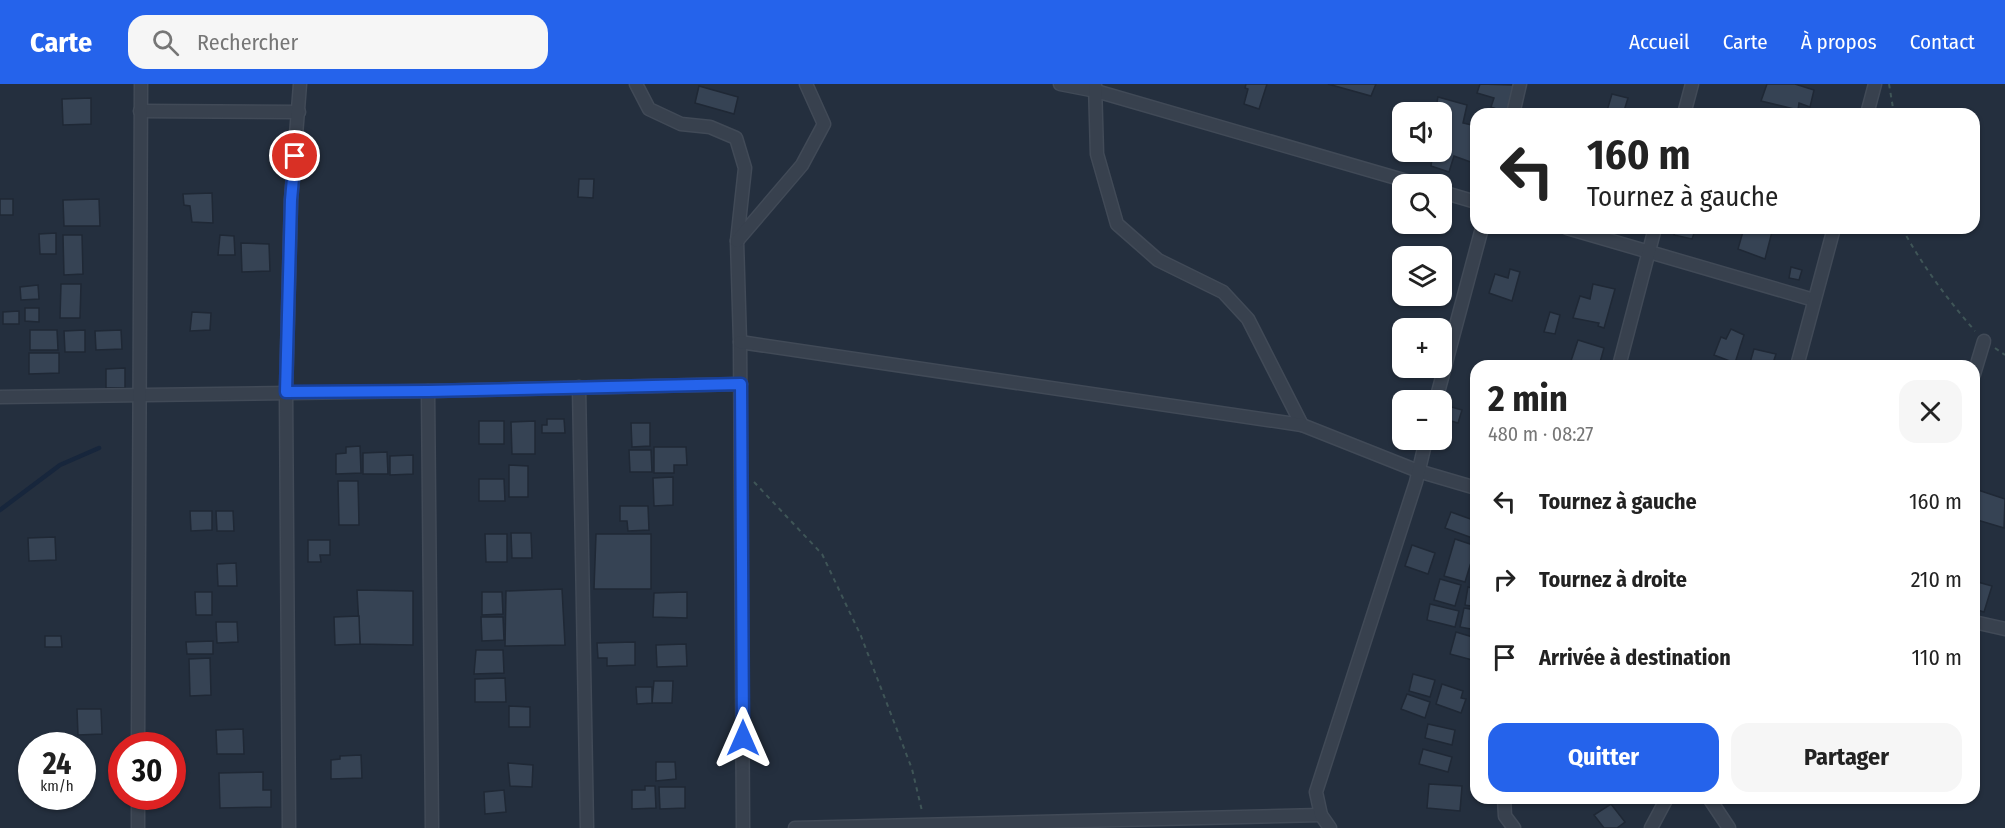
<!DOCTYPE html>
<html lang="fr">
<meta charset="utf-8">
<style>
body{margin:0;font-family:"Fira Sans Condensed",sans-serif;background:#f6f6f6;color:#222;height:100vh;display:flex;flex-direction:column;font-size:22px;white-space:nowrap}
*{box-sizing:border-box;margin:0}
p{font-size:20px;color:#767676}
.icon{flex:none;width:33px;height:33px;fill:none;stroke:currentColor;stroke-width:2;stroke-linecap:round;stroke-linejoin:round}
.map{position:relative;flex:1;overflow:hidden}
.details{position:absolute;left:1470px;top:276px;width:510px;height:444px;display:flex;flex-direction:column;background:#fff;border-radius:18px;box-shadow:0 2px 4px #0004}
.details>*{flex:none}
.banner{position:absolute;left:1470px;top:24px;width:510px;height:126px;border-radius:18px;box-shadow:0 2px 4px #0004;background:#fff;color:#222;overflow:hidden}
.tools{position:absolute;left:1392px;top:18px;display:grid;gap:12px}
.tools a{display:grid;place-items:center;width:60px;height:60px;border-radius:12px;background:#fff;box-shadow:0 2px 4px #0004;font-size:30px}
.speed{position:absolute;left:18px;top:648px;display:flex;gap:12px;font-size:30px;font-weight:700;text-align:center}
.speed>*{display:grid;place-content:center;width:78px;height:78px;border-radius:50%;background:#fff;box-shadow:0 2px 4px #0004;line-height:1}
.speed small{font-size:15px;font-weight:400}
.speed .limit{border:9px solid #d22;background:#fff;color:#111}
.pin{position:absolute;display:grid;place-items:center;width:51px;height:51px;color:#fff;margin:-26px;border:3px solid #fff;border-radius:50%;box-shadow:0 2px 6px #0007}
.me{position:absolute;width:66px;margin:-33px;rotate:0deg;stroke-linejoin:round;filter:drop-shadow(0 0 4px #0008)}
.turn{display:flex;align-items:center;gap:21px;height:126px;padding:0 18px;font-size:27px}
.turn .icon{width:78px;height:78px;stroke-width:2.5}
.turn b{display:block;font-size:42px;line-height:51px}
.round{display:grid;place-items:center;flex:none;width:63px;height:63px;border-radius:18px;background:#f6f6f6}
.overview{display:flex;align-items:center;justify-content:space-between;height:102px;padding:0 18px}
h1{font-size:36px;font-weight:700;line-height:45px}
.cta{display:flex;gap:12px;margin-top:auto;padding:12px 18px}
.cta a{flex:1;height:69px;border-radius:18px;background:#2563eb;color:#fff;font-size:24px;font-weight:700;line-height:69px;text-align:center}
.cta a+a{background:#f6f6f6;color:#222}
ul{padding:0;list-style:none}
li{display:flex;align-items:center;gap:18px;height:78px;padding:0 18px}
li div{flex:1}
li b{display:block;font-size:22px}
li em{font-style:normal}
header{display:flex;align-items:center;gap:36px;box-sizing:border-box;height:84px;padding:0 30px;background:#2563eb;color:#fff}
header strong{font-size:28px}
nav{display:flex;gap:33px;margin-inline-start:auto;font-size:21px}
.search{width:420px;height:54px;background:#f6f6f6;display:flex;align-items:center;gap:15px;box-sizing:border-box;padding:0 21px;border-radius:18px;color:#767676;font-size:22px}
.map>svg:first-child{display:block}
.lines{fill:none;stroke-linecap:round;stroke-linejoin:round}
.stream{stroke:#17263c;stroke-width:4.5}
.building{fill:#364354;stroke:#1f2835;stroke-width:1.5}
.minor-casing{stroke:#414a57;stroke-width:15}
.path{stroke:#3f5557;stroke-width:2;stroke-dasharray:4.5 4.5;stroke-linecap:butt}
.minor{stroke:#38414e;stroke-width:12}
.route-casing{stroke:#184099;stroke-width:15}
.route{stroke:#2563eb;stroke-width:10}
</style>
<header>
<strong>Carte</strong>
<div class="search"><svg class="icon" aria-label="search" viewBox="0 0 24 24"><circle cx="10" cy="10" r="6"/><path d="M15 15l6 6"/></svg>Rechercher</div>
<nav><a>Accueil</a><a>Carte</a><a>À propos</a><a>Contact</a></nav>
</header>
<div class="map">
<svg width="2005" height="744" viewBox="0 0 2005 744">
<rect width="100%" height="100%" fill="#242f3e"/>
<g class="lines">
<polyline class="stream" points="0,426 60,381 99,364"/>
</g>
<g class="building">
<polygon points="1246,0 1267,0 1259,25 1244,20 1248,5 1245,4"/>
<polygon points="1328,0 1376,0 1371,12"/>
<polygon points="1480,0 1514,1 1507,29 1491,23 1494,14 1477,9"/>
<polygon points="1767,0 1795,0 1814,6 1810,23 1799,19 1798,26 1761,17"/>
<polygon points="699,2 738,13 734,30 695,19"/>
<polygon points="1612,10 1628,14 1623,30 1606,30"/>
<polygon points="1438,13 1467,21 1463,39 1476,42 1476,80 1454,72 1449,88 1431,82 1432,75 1423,73 1425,68 1442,68 1442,28 1435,28"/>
<polygon points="91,14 91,40 63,41 62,15"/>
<polygon points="579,95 594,95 593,114 578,113"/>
<polygon points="212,109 213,139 192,138 190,122 184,121 183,110"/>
<rect x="0" y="115" width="13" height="16"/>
<polygon points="99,115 100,142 64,142 63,116"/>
<polygon points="1676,144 1696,144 1692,155 1674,151"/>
<polygon points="1744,144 1773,144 1765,175 1738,165"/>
<polygon points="56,149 56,170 40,170 39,150"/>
<polygon points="63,151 82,151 83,190 64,191"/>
<polygon points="220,151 234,152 235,171 218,171"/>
<polygon points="241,159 269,160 270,187 242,188"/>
<polygon points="1791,183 1802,186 1799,196 1789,194"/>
<polygon points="1510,185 1520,188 1512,217 1489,209 1495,190 1508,194"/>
<polygon points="61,200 81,200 80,234 60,234"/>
<polygon points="1593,200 1615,205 1604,244 1598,242 1599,239 1573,234 1580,212 1590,215"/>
<polygon points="38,201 39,215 21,216 20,203"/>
<polygon points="25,224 39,224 39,238 25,237"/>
<polygon points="19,227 19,240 3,240 3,228"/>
<polygon points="192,228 211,229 210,246 190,247"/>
<polygon points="1550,228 1560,231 1555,250 1544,248"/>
<polygon points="1731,245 1744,251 1735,279 1714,271 1721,253 1726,255"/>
<polygon points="30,246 57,246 58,266 30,266"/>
<polygon points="85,246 85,268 65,268 64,247"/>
<polygon points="121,246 122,265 96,266 95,247"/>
<polygon points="1578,256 1604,264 1599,282 1588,282 1571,277"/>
<polygon points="1754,265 1776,270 1772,282 1749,282"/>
<polygon points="29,269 59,269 59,289 29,290"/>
<polygon points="125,284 125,304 106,304 106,285"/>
<polygon points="1448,322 1462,326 1458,339 1444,335"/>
<polygon points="547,335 564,335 565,349 542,349 542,341 547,341"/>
<rect x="479" y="337" width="25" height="23"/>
<polygon points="535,337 535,370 512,370 511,338"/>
<polygon points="631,339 650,339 650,362 632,363"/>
<polygon points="360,362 361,389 336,390 336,370 346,369 346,363"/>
<polygon points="654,363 686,363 687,381 674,381 674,389 654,389"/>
<polygon points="629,366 651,366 652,388 630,388"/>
<polygon points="387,368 388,390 363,390 363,369"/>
<polygon points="413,371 413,390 390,391 390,372"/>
<polygon points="509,381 528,382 528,413 509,413"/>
<polygon points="673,393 673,421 654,422 653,394"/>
<polygon points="479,395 504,395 505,417 479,417"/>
<polygon points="338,397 358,397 359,441 339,441"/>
<polygon points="1978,406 2005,415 2004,444 1974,435 1974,419"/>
<polygon points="620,422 648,422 649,446 628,447 627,437 620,437"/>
<polygon points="190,427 212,427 212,446 191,447"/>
<polygon points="216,427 233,427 234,447 217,447"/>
<polygon points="1451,428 1476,437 1475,455 1445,444"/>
<polygon points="511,449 531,449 532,474 512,474"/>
<polygon points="485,450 507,450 507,478 486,478"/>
<polygon points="596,450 651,450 651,505 594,505"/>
<polygon points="55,453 56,476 29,477 28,454"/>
<polygon points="1455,455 1476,462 1465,498 1444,492"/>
<polygon points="308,456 330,456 330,471 320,471 321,478 308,478"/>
<polygon points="1412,461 1435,469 1428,490 1405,482"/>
<polygon points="236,479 237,502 218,502 217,480"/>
<polygon points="1440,495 1461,501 1455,522 1434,516"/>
<polygon points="1974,497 1992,502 1984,528 1974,525"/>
<polygon points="1468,503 1476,505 1476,523 1465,521"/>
<polygon points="562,505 565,561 505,562 506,507"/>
<polygon points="357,506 413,507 413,561 360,560"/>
<polygon points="195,508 212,508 212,531 196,531"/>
<polygon points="482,508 502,508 503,530 482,531"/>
<polygon points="687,508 687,534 653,533 654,509"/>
<polygon points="1430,520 1459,527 1455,543 1427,536"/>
<polygon points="1464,524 1476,526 1476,546 1460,543"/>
<polygon points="359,532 360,560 335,561 334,533"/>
<polygon points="481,533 503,533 504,556 482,557"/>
<polygon points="216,538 237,538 238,558 217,559"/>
<polygon points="1456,548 1476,554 1476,577 1450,570"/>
<polygon points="45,552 61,552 62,563 45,563"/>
<polygon points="213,557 213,570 187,570 186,558"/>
<polygon points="635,558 635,581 607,582 607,574 598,574 597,559"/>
<polygon points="686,560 687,582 657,583 656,561"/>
<polygon points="476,566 503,566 504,589 474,590"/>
<polygon points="210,574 211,611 190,612 189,575"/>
<polygon points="1413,590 1435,596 1430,613 1409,607"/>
<polygon points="505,594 506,618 475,618 475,595"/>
<polygon points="654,597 673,597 672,619 652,619"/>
<polygon points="1442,600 1463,607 1461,614 1466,615 1461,629 1436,620"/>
<polygon points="636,603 652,603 652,619 637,620"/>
<polygon points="1407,610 1430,618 1425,634 1401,625"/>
<polygon points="509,622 530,623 530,643 509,643"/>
<polygon points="77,625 101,625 102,650 78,651"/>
<polygon points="1428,640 1455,646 1452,661 1425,654"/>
<polygon points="243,645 244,670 217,670 216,646"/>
<polygon points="1423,665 1452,673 1448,688 1419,680"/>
<polygon points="361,671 362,694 331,695 331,676 340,675 340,672"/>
<polygon points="656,678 675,678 676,695 656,697"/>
<polygon points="508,679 533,681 532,703 510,702"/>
<polygon points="263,688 263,706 271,706 271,723 220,724 219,689"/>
<polygon points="1429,700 1462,702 1460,727 1427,724"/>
<polygon points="645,702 655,702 656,724 632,725 632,706 645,706"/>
<polygon points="659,703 685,703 685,724 660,725"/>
<polygon points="504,706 506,728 485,730 484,708"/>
<polygon points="1611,720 1625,738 1617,744 1604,744 1594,731"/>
</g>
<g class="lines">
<defs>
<g id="minor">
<polyline points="636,0 649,25 681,40 710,43 736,54 745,84 737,157 740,258 743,744"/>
<polyline points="1060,0 1096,7 1417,100"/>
<polyline points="1095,0 1097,70 1117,140 1158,176 1223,208 1248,235 1302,341"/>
<polyline points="140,27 299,28"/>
<polyline points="1513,30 1520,0"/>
<polyline points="1684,30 1692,0"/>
<polyline points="1867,30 1875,0"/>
<polyline points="1442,108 1476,118"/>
<polyline points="1567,144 1814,216"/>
<polyline points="737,157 802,81 824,40 806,0"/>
<polyline points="740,258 1302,341 1418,387 1476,404"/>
<polyline points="1619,282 1655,144"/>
<polyline points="1797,282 1834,144"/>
<polyline points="1974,290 1984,257"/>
<polyline points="579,303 587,744"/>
<polyline points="428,307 432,744"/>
<polyline points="0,313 428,307 741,300"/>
<polyline points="1436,316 1482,144"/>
<polyline points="1974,538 2005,545"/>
<polyline points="138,662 141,0"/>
<polyline points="1504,714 1505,732 1514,744"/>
<polyline points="1709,714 1729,744"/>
<polyline points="138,744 138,712"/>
<polyline points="289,744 286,308 291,116 300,0"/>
<polyline points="795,744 1321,731"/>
<polyline points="1330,744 1321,731 1316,708 1416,398 1426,356"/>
<polyline points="1651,744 1667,714"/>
</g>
</defs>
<use href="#minor" class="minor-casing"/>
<g class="path">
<polyline points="1889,0 1894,30"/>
<path d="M1902 144C1922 181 1947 215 1975 247"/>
<polyline points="1995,264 2005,271"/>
<polyline points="754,398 822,470 861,552 912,685 922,727"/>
</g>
<use href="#minor" class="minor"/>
</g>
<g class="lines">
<defs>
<polyline id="route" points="295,72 291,116 286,308 428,307 741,300 743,654"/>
</defs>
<use href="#route" class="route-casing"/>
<use href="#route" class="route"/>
</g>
</svg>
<div class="tools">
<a><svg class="icon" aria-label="sound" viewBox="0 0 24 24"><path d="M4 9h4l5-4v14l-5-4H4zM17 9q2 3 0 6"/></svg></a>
<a><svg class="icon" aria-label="search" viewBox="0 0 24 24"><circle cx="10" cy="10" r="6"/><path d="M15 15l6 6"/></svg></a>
<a><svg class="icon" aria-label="layers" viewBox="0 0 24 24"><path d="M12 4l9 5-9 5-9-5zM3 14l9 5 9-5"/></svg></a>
<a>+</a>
<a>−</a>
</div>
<div class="speed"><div>24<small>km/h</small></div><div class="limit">30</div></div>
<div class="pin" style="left:295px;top:72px;background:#d93025"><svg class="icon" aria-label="arrive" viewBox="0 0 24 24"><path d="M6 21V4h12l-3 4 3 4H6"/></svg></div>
<svg class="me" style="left:743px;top:654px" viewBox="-20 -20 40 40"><path d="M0-17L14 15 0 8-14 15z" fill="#2563eb" stroke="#fff" stroke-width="4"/></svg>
<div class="banner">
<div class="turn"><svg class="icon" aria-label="left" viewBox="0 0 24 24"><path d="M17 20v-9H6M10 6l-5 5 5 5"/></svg><div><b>160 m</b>Tournez à gauche</div></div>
</div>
<section class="details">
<div class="overview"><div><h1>2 min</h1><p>480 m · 08:27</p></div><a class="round"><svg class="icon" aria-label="close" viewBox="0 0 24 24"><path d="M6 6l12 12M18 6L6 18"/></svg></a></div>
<ul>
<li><svg class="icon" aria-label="left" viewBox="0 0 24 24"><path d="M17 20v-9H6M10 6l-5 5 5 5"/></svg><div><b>Tournez à gauche</b></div><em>160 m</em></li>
<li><svg class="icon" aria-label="right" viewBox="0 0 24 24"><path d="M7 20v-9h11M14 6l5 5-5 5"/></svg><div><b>Tournez à droite</b></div><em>210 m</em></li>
<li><svg class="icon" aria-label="arrive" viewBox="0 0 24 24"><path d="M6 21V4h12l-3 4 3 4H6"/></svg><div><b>Arrivée à destination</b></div><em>110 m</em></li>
</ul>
<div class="cta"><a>Quitter</a><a>Partager</a></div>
</section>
</div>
